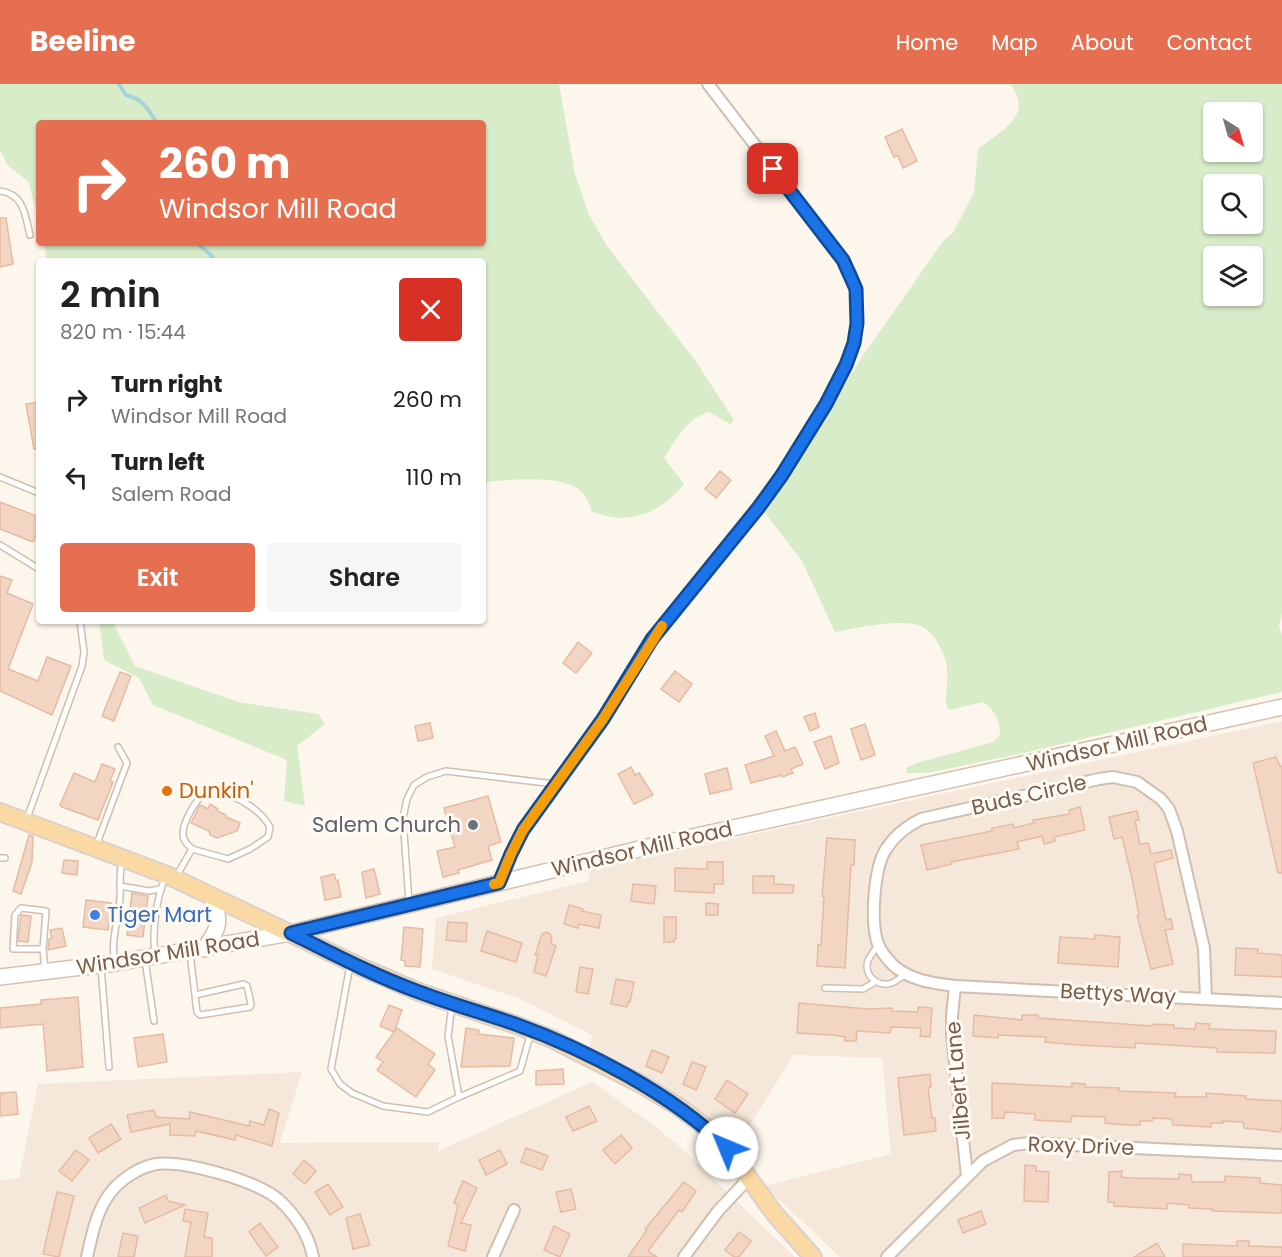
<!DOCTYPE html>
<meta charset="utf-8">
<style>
body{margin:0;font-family:Poppins,sans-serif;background:#f6f6f6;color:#222;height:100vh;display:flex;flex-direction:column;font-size:22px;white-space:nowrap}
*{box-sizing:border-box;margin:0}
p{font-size:20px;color:#767676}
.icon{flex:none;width:33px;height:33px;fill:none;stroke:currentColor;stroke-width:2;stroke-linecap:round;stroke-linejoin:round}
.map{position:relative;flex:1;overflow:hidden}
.panel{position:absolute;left:36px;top:174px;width:450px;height:366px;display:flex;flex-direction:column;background:#fff;border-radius:6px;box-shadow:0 2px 4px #0004}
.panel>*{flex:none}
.hud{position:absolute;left:36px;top:36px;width:450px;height:126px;border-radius:6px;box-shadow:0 2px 4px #0004;background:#e76f51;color:#fff;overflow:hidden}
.needle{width:39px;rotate:143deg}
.tools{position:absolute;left:1203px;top:18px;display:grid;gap:12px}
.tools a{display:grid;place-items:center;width:60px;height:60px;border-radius:6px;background:#fff;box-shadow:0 2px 4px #0004;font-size:30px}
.pin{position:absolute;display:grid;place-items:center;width:51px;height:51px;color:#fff;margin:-26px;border-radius:12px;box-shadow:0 3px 9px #0006}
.me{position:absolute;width:66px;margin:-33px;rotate:315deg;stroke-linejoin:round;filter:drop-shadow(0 0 4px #0008)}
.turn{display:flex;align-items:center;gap:21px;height:126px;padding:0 24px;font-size:27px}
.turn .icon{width:78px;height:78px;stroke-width:2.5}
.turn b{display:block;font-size:42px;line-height:51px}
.round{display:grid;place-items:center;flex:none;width:63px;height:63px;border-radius:6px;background:#f6f6f6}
.summary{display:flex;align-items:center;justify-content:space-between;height:102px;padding:0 24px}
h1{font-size:36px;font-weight:600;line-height:45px}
.button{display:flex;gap:12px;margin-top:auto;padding:12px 24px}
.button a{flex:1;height:69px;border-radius:6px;background:#e76f51;color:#fff;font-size:24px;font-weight:600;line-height:69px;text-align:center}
.button a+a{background:#f6f6f6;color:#222}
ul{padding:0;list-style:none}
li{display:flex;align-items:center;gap:18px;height:78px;padding:0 24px}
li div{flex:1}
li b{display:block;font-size:22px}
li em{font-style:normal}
header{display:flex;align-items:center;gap:36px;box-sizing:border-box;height:84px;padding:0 30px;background:#e76f51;color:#fff}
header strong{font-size:28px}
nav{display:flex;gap:33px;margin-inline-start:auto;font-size:21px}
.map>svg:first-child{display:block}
.residential{fill:#f5e8da}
.green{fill:#d8ecc9;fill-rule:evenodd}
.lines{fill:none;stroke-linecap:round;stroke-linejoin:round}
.stream{stroke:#a5d3da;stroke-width:4}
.building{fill:#f3d5c3;stroke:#e6bba3;stroke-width:1.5}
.lane-casing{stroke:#d1beb0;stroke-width:8}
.street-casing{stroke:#d1beb0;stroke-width:14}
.secondary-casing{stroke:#d6c0b0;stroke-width:18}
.primary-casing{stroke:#dad1cd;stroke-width:20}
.lane{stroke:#fff;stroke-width:5}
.street{stroke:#fff;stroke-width:10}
.secondary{stroke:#fff;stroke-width:15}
.primary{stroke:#fbd9a5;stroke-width:16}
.route-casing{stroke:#114b97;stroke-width:15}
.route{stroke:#1a73e8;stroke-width:10}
.slow{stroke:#f59e0b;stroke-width:10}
.food-dot{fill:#e8710a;stroke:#fffaf3;stroke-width:2}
.worship-dot{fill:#6b7280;stroke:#fffaf3;stroke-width:2}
.shop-dot{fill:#3f7fe0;stroke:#fffaf3;stroke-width:2}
.labels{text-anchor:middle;stroke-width:6;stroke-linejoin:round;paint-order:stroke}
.street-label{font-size:21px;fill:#7a5c4d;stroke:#fffaf3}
.food-label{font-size:21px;fill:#c56008;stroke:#fffaf3;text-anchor:start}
.worship-label{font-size:21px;fill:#5b616d;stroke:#fffaf3;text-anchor:end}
.shop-label{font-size:21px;fill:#366cbe;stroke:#fffaf3;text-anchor:start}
</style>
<header>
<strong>Beeline</strong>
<nav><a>Home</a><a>Map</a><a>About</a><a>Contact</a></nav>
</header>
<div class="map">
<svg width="1282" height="1173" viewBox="0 0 1282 1173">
<rect width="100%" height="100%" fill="#fdf6ec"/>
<g class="residential">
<polygon points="1282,637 1282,1173 840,1173 764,1102 891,1070 882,974 794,971 735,1064 589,965 592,951 518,914 432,885 436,834 588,797 591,785"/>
<polygon points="302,988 280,1059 439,1058 438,1067 592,998 651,1039 679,1062 795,1173 0,1173 0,1096 19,1094 38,1000"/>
</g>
<g class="green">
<path d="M0 0H559L575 90 589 131 607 162 697 279 734 336 730 340 709 328C688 333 675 357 664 374L684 400C669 420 646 434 620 434 611 434 601 430 592 428 589 419 586 410 577 404 556 391 508 396 483 398V177H47L44 159H483V39H39V138L28 97 8 82 0 66Z"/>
<path d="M1010 0H1282V529L1279 542 1282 552V608L1019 670 927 689H907L906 684 917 679 993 658 1000 651C1000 637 995 626 983 618L949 626 946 620C946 607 949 591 946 578 943 566 934 549 923 543 904 533 855 544 835 548L802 477 765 429 864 270 944 156 953 149 974 108 978 65C1001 47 1035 31 1010 0ZM1214 28H1252V68H1214ZM1252 100V140H1214V100ZM1214 172H1252V212H1214Z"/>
<polygon points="99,537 114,537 115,543 135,582 238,618 318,630 325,640 297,662 305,722 284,717 287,676 153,621 139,594 104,576"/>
</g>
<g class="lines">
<g class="stream">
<path d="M119 0 126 11C143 15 148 25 157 39"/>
<polyline points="197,159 213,173"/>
</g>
</g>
<g class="building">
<polygon points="902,45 917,77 903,84 898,72 894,73 885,53"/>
<polygon points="0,134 6,134 13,180 0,183"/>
<polygon points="39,318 39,365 34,365 26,320"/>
<polygon points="720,387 731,396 716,414 705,405"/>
<polygon points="0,418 39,433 39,444 33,458 0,445"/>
<polygon points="0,492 12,496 7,509 33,520 8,585 38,597 47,573 71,582 52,631 0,607"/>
<polygon points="578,558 592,569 576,589 563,579"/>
<polygon points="675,587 692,600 679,618 661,605"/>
<polygon points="120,588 131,592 114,637 102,632"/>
<polygon points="815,629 819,643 810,647 804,633"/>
<polygon points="430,639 433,654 418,657 415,642"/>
<polygon points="865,640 875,671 861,676 851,645"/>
<polygon points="776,647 785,667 795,663 803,680 791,685 793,689 782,693 782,691 751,699 745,681 774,672 765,652"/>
<polygon points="831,652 839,679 825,685 814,658"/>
<polygon points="1276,673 1280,682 1282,682 1282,789 1278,789 1253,679"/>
<polygon points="102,680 115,685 110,697 113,698 98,736 62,723 60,721 74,689 95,698"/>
<polygon points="631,683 635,691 639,689 653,711 634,720 618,690"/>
<polygon points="727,684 732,705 710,710 705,690"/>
<polygon points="488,712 501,758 488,762 492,776 458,786 459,789 443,793 437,767 455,763 444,724"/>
<polygon points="210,720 218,725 217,727 226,731 226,733 240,739 237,747 217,754 210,751 209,747 191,739 200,721 208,725"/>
<polygon points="1080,723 1085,746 1054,753 1055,757 1044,760 1042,752 1017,758 1019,765 951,778 952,780 927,786 921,761 992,747 992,744 1013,740 1014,744 1034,739 1033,736 1070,730 1069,726"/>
<polygon points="1137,727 1139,736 1135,737 1140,760 1148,759 1151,770 1171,766 1173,774 1154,779 1166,836 1171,835 1173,845 1165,846 1173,880 1151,885 1137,832 1139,831 1133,799 1122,753 1114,755 1109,733"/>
<polygon points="29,751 33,752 32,778 21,810 13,807"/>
<polygon points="827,754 855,756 854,781 851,781 845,884 817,882 818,861 821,861 824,813 822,812"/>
<polygon points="64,776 78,777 77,791 62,789"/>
<polygon points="707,778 723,778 723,800 714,800 714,809 675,807 675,784 707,785"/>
<polygon points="374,785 380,810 366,814 362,788"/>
<polygon points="334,790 336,797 338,796 341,813 325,816 321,793"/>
<polygon points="753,792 774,792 774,800 794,801 793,809 753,809"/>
<polygon points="633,800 656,802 654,820 631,817"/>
<polygon points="132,809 148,812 143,853 127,851"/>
<polygon points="86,816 111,819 108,846 83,843"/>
<polygon points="706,819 718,820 718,831 706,831"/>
<polygon points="569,821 583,825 582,827 601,831 599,844 579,840 578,844 564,840"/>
<polygon points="21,831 31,832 28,858 18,857"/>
<polygon points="664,833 676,833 676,855 674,855 674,858 664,858"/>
<polygon points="448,838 467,839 466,858 446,856"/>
<polygon points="404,843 423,845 420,883 405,882 405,877 401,876"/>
<polygon points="62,844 66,862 48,866 49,855 52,854 50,846"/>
<polygon points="487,847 522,859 516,878 481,867"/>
<polygon points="546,848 550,850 552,854 551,860 556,862 546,892 534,888 538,871 535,871 542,850"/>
<polygon points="1095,851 1120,853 1118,883 1058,879 1060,853 1095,855"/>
<polygon points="1236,864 1258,865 1258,869 1282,871 1282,893 1235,891"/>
<polygon points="580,883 593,885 588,910 576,908"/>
<polygon points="616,895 634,898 630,918 628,918 627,923 611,920"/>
<polygon points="78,913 83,983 47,987 43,940 0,944 0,924 41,920 41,916"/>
<polygon points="799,919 868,925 892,924 892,927 918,928 918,923 932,924 930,953 920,952 921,944 891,943 890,949 857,947 856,957 845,957 845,953 833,951 797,949"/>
<polygon points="389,921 402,926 394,948 380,942"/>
<polygon points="974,931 1022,936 1022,931 1038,931 1038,934 1152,942 1152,940 1174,941 1174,944 1195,945 1196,939 1210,940 1209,945 1276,947 1275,969 1217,968 1217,964 1136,959 1135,964 1079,961 1045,958 1046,953 998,951 998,954 973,952"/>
<polygon points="397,944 435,970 428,980 435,986 416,1013 377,986 383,978 376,973"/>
<polygon points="466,944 479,946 478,950 514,954 510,982 461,983"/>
<polygon points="163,950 167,978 138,983 134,954"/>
<polygon points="652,966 669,973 662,989 646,982"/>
<polygon points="692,978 706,983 696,1006 683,1000"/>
<polygon points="563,985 564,1000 536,1001 536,987"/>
<polygon points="930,990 931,1003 928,1003 932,1034 935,1034 936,1047 904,1051 898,994"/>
<polygon points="727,996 748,1010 735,1029 715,1015"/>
<polygon points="992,999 1072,1003 1072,999 1085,1000 1085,1003 1119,1004 1119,1007 1176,1009 1175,1013 1206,1013 1206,1009 1219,1010 1246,1012 1246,1015 1282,1017 1282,1043 1280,1048 1244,1044 1243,1038 1223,1037 1223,1039 1211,1039 1211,1043 1173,1041 1172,1035 1153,1034 1152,1037 1140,1037 1140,1041 1127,1041 1105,1039 1105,1033 1072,1032 1071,1038 1035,1036 1035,1030 1005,1028 1004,1034 992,1034"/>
<polygon points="16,1008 18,1030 0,1032 0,1009"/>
<polygon points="589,1022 597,1037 573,1047 566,1033"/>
<polygon points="269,1025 279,1029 272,1062 236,1051 235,1056 196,1047 195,1052 170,1051 170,1040 131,1048 127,1031 154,1026 156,1033 189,1035 190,1028 249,1042 250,1037 264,1041"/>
<polygon points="111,1040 121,1055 98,1069 89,1054"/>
<polygon points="621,1051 632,1064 615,1080 603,1066"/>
<polygon points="526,1064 548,1072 542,1086 521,1078"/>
<polygon points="76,1066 89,1076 72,1097 59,1087"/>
<polygon points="500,1066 507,1080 486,1091 479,1076"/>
<polygon points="304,1076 316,1087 305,1100 293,1090"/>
<polygon points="1025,1081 1036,1082 1036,1087 1049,1088 1048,1118 1024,1117"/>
<polygon points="1122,1087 1121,1093 1130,1094 1179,1095 1179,1090 1191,1091 1192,1098 1225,1098 1225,1092 1260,1094 1260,1099 1282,1101 1282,1129 1212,1127 1212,1125 1189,1124 1189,1121 1167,1119 1167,1125 1114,1122 1114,1118 1108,1118 1109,1088"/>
<polygon points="463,1097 477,1104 461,1139 471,1141 465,1167 448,1162 458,1121 454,1119"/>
<polygon points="684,1098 696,1107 682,1128 679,1126 648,1167 657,1173 628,1173 647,1146 645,1145"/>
<polygon points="328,1100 343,1123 330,1131 315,1108"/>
<polygon points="571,1105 576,1125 561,1128 556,1108"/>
<polygon points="57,1108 74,1112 59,1173 43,1170"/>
<polygon points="166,1111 168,1117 185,1121 145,1139 139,1124"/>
<polygon points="185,1125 208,1129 204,1153 212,1154 212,1173 185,1173 191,1138 183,1137"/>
<polygon points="981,1127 986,1140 963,1149 958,1136"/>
<polygon points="360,1130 370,1161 353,1165 346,1134"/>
<polygon points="260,1139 278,1163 266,1172 249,1148"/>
<polygon points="554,1142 570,1150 560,1173 544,1166"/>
<polygon points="739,1148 751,1157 739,1173 734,1173 725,1166"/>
<polygon points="123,1149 138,1152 134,1173 118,1173"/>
<polygon points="1237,1157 1249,1157 1249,1162 1282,1163 1282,1173 1183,1173 1183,1160 1237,1162"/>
<polygon points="1157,1159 1165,1173 1134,1173"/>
</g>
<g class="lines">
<defs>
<g id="lane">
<path d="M0 107C24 110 25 131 30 151"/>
<polyline points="0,393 39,409"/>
<polyline points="0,461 39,485"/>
<polyline points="26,737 82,582 84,568 80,537"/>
<polyline points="96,762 127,679 118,663"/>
<polyline points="0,774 5,774"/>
<path d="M176 793 192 765 228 775 250 765 268 753 270 743C260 725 229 704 206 710 196 713 183 739 183 749 182 756 188 761 192 765"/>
<polyline points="120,802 149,807 160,805"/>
<polyline points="409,819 403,734 407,715 414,701 427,693 446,687 555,700"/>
<path d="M878 861C874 868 866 875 867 883 868 896 881 903 892 899 897 897 901 893 905 891"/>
<polyline points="43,865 13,865 15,831 21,824 46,827 43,865 45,886"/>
<polyline points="190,869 197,928 200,931 250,923 251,920 247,902 244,900 195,911"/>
<path d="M155 871C152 846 156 814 166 792"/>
<polyline points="145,876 154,937"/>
<path d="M115 878C110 856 119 835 120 813 121 798 118 790 123 775"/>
<polyline points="350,881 331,985 340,1000 352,1009 383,1022 428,1028 459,1013 448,952 452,921"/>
<polyline points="101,883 109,983"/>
<polyline points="825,904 863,905 875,898"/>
<polyline points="459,1013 520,987 531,948"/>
</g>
<g id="street">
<polyline points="499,799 511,770 523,746 603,635 652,555 758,423 782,391 826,320 846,281 854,259 857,239 856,205 851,191 843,176 708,0"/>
<polyline points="955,902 952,932 952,951 967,1092"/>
<path d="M1206 915 1204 864 1177 747 1169 725 1161 715 1137 698 1113 693 1099 695 921 735C907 742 895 751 886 765 874 784 870 838 878 860 881 868 888 876 894 882 912 897 933 899 955 902L1282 919"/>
<path d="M87 1173C93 1145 99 1114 123 1096 132 1089 145 1082 156 1080 185 1076 256 1097 278 1115 295 1130 309 1151 313 1173"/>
<polyline points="493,1173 514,1126"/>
<polyline points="684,1173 718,1127 749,1094"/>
<polyline points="887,1173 983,1077 1013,1061 1029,1059 1282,1071"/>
</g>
<g id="secondary">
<path d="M204 865C221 843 221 836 211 811"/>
<polyline points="0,893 115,879 291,849 660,760 1282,623"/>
</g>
<polyline id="primary" points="0,728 167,791 363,884 419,908 516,941 552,955 639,999 679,1023 708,1045 727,1064 774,1129 813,1173"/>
</defs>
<use href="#lane" class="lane-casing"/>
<use href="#street" class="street-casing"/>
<use href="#secondary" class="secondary-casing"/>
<use href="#primary" class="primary-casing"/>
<use href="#lane" class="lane"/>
<use href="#street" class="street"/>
<use href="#secondary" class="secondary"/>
<use href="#primary" class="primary"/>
</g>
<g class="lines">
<defs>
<path id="route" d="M727 1064C674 1011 585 965 515 940 483 929 451 920 419 908 375 892 333 870 291 849L499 799 511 770 523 746 603 635 652 555 759 423 782 391 826 320 846 281 854 259 857 239 856 205 843 176 773 85"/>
</defs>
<use href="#route" class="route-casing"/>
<use href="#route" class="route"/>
<polyline class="slow" points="494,800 499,799 511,770 523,746 603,635 662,542"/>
</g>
<circle class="food-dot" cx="167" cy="707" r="6"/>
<circle class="worship-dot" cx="473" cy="741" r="6"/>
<circle class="shop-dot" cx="95" cy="831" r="6"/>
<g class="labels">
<g class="street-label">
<text transform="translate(1117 660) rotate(-13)" y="7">Windsor Mill Road</text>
<text transform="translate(1029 711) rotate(-13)" y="7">Buds Circle</text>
<text transform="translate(642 765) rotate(-13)" y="7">Windsor Mill Road</text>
<text transform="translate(168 869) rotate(-9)" y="7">Windsor Mill Road</text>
<text transform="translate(1118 910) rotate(3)" y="7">Bettys Way</text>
<text transform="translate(958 997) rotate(-95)" y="7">Jilbert Lane</text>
<text transform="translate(1081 1062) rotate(2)" y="7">Roxy Drive</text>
</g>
<g class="food-label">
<text x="179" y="714">Dunkin'</text>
</g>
<g class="worship-label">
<text x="461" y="748">Salem Church</text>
</g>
<g class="shop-label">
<text x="107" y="838">Tiger Mart</text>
</g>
</g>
</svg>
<div class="tools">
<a><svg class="needle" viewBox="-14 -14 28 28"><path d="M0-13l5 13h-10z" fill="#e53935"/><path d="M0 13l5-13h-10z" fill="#767676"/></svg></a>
<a><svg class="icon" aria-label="search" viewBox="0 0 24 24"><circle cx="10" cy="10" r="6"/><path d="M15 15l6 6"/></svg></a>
<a><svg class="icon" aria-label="layers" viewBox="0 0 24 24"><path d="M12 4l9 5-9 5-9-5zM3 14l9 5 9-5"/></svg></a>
</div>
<div class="pin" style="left:773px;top:85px;background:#d93025"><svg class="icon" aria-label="arrive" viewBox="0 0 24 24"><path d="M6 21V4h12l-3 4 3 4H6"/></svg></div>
<svg class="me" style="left:727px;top:1064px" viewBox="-20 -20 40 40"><circle r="19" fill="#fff"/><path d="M0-13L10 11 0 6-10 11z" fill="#1a73e8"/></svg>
<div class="hud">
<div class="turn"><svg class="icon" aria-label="right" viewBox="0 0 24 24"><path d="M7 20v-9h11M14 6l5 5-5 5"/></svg><div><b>260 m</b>Windsor Mill Road</div></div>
</div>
<section class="panel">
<div class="summary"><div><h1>2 min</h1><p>820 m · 15:44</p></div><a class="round" style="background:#d93025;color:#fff"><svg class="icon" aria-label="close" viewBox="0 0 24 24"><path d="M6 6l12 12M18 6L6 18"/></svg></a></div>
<ul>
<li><svg class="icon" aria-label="right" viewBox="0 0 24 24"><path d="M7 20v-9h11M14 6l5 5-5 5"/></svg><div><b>Turn right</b><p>Windsor Mill Road</p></div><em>260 m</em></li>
<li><svg class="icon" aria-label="left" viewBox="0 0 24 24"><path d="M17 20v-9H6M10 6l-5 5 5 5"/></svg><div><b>Turn left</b><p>Salem Road</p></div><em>110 m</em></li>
</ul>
<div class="button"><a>Exit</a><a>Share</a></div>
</section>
</div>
